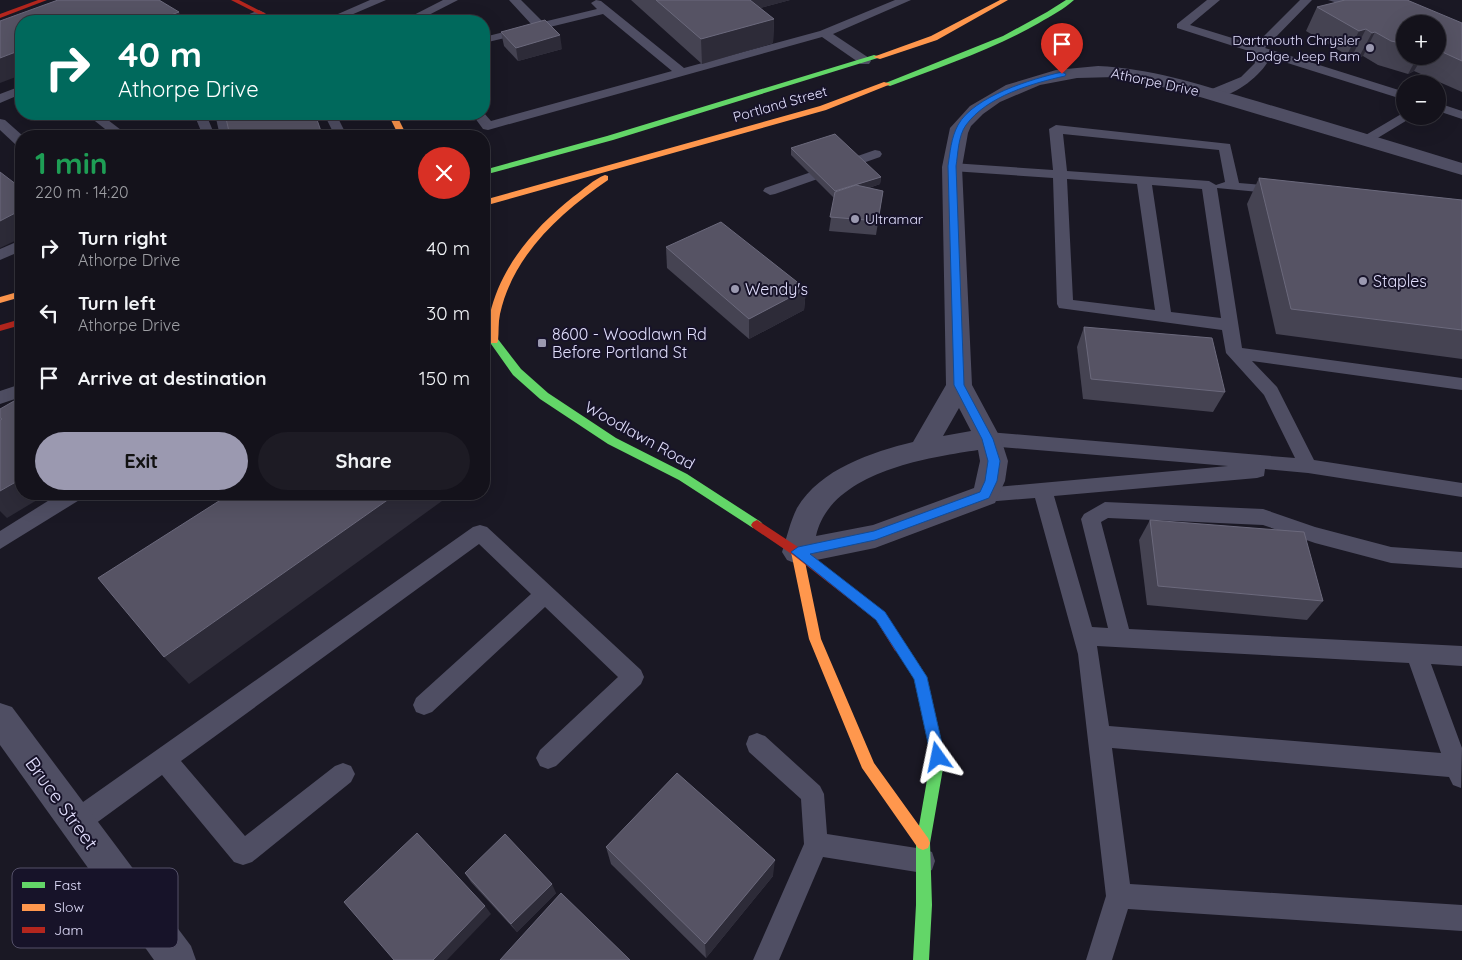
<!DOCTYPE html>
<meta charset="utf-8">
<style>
body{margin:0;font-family:Quicksand,sans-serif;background:#1d1b24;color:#f1f3f6;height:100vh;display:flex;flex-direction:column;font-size:19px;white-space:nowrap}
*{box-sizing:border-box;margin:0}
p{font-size:16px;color:#9d9ea3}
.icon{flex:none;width:28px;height:28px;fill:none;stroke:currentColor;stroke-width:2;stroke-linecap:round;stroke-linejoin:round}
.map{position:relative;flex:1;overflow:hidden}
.panel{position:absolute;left:15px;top:130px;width:475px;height:370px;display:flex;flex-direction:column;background:#14121b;border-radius:20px;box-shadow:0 5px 20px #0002,0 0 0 1px #33323a}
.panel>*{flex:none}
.hud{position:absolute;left:15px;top:15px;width:475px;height:105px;border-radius:20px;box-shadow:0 5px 20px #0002,0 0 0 1px #33323a;background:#00695c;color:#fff;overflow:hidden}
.controls{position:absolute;left:1396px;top:15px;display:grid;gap:10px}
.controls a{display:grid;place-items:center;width:50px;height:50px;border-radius:50%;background:#14121b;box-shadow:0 5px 20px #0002,0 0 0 1px #33323a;font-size:25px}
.pin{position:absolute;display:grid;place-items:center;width:42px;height:42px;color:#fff;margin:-51px -21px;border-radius:50% 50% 50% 0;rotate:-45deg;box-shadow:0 0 5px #0007}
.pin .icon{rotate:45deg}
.me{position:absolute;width:55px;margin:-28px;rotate:348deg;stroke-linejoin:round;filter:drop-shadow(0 0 4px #0008)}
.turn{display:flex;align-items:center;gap:18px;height:105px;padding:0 20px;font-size:22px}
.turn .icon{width:65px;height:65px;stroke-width:2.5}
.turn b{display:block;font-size:35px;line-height:42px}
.round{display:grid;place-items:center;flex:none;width:52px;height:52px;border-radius:26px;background:#1d1b24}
.overview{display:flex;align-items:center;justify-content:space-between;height:85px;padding:0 20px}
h1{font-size:30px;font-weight:700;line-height:38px;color:#1e9e55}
.cta{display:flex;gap:10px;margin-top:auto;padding:10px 20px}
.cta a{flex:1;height:58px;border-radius:30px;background:#9b99b0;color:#111;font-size:20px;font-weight:700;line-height:58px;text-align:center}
.cta a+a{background:#1d1b24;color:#f1f3f6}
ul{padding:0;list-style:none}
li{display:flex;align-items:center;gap:15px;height:65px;padding:0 20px}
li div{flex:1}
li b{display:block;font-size:19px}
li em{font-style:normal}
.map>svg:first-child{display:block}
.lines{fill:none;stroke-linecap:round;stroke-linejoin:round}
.lane{fill:#4f4e63;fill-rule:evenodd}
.street{fill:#4f4e63;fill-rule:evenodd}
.fast{fill:#63d668;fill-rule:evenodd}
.slow{fill:#ff974d;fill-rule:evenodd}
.jam{fill:#b3261e;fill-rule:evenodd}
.wall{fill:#454352;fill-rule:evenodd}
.shaded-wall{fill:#2d2b38}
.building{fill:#565364;stroke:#6b697c}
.route{fill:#1a73e8;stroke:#114b97}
.poi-dot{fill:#9b99b0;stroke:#171329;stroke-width:2}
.labels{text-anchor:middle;stroke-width:4;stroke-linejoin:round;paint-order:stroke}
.far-poi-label{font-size:14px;fill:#e1defc;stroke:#171329;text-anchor:end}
.far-street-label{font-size:14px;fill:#e1defc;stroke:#171329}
.poi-label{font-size:16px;fill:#e1defc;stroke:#171329;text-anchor:start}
.street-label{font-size:16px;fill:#e1defc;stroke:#171329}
.near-street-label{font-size:19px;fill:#e1defc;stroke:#171329}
.key{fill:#171329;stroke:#545068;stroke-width:1}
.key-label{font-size:14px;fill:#e1defc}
</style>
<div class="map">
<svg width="1462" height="960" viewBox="0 0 1462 960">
<rect width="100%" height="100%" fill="#1a1824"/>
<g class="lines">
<g class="lane">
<polygon points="370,0 386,0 337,21 322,21"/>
<polygon points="443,0 458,0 417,21 402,21"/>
<polygon points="509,0 521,0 543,22 597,9 591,3 596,0 601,1 684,68 820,31 895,0 911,0 833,34 869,58 871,61 869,64 861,64 822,37 488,130 483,129 472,114 484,113 491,121 672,71 603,14 484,43 484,37 532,25"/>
<path d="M1207 0H1220L1190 25 1255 45 1300 0H1312L1265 48 1405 92V100L1265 56 1267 63C1257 79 1227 102 1207 97L1205 94 1207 91 1241 77 1255 63 1252 52 1177 28V24Z"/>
<polygon points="1328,0 1347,0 1369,8 1363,11"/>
<path d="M259 10 265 13C257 21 244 22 233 21Z"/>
<polygon points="21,86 21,94 0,103 0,94"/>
<polygon points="1438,103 1462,111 1462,119 1438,111"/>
<polygon points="1403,113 1405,116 1414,116 1371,142 1361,142 1359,139"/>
<polygon points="86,114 100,114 129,136 114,136"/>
<polygon points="194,114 206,114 215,136 203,136"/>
<polygon points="215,114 227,114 232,136 220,136"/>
<polygon points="324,114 336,114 347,136 335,136"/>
<polygon points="0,119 5,120 23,136 21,146 16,145 0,130"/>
<path d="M1056 125 1230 144 1239 183 1285 187 1287 190 1285 193 1280 194 1217 188 1242 348 1462 378V390L1252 361 1277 387 1314 460 1462 483V497L1308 473 1265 469 1264 476 1257 478 1054 496 1092 627 1108 628 1081 519 1084 514 1105 502 1263 509 1315 527 1391 547 1462 552V568L1391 563 1315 543 1263 525 1108 518 1101 522 1129 629 1462 646V666L1431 664 1462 748 1461 788 1453 785 1449 777 1112 748 1130 884 1462 905V931L1128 909 1112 960H1086L1106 896 1078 654 1035 498 985 502 978 500 976 495 978 490 985 488 1228 466 988 446 982 444 979 439 982 434 988 432 1295 458 1264 395 1226 353 1222 330 1059 308 1057 304 1053 178 952 171 945 167 952 163 1053 170 1049 129ZM1063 134 1219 150 1225 182 1216 185 1209 181 1067 171ZM1067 179 1137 184 1155 310 1073 300ZM1152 185 1202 189 1221 318 1171 312ZM1097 646 1409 663 1441 753 1109 726Z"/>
<polygon points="875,150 880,151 882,154 880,157 775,194 770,195 763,191 765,188"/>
<polygon points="21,240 21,251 0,260 0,249"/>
<polygon points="21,384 21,397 0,404 0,391"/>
<polygon points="59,494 83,494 81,499 0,549 0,531"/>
<polygon points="480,525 487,527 641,670 644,677 641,684 556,766 548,769 540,766 536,758 540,750 618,677 545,607 432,712 424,715 416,712 413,705 416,698 531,594 479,544 181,761 245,836 335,766 343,763 351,766 355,774 351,782 252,862 243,865 234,862 162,775 84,832 75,835 66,832 63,823 66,814 473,527"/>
<polygon points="757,733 765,736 820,786 824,794 827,834 923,849 932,852 935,861 932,870 923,873 823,857 779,960 753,960 804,844 801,799 749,752 746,744 749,736"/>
</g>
<g class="street">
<path d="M1098 66C1149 68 1198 84 1246 98 1318 119 1390 141 1462 163V175L1180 91 1116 77 1077 78 1040 85 1000 102 983 114 971 126 968 133 962 167 972 385 1001 439 1008 461 1005 481 995 503 875 548 797 564 787 560 782 552C787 537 790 522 797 508 820 469 872 452 913 442L946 385 942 167 950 128 970 106 1006 85 1056 70ZM959 408 971 431 943 436ZM978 450 980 461 974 488 873 525 816 536C830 473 924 458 978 450Z"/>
<polygon points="0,703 12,707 191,946 196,960 154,960 0,745"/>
</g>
<g class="fast">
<path d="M1066 0H1074C1064 9 1051 16 1039 23 992 50 940 67 890 86L883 84 1003 36 1047 12Z"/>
<polygon points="874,55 881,57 613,140 484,175 484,170 607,136"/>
<polygon points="484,324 487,325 521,369 548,393 616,438 687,474 761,522 763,525 761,528 753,528 679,480 608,444 540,399 513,375 484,334"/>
<polygon points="900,641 905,643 927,677 945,757 930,843 932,905 929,960 913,960 916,905 916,843 931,757 914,679 894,647 895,643"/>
</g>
<g class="slow">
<polygon points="1000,0 1008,0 937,40 880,59 873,57 931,36"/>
<polygon points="884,82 891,84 826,110 484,206 484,200 820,106"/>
<polygon points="388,114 396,114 407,136 399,136"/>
<path d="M605 175 608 176V180C560 213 513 255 500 314 498 323 499 332 498 341L497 343H489L488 341C489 332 488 323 490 314 501 266 535 227 573 197 583 190 594 179 605 175Z"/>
<polygon points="21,291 21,297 0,303 0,297"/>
<polygon points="797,547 801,549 803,552 821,639 874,763 928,838 930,843 928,848 923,850 918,848 862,768 809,639 791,552 793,549"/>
</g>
<g class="jam">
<polygon points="38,0 47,0 0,18 0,14"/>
<polygon points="231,0 239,0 280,21 272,21"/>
<polygon points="21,319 21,325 0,331 0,325"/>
<polygon points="757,520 801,549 884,612 905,643 906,647 905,651 900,653 895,651 876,620 793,555 753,528 751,525 753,522"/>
</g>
</g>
<g class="wall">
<polygon points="631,0 790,0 760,8 774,19 773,43 702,64"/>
<path d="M1317 7 1462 23V92L1414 71 1408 74 1378 65 1363 56 1359 57 1353 54 1347 55 1306 31ZM1405 24H1438V56H1405Z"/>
<polygon points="501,32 562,49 518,61 504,46"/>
<polygon points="791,148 881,177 880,184 869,188 883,191 876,235 829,231 834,198 791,155"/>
<polygon points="1259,178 1462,200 1462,359 1276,334 1247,204"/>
<polygon points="666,247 806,289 804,310 749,339 667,268"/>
<polygon points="1084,327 1225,392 1213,412 1083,399 1077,347"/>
<polygon points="1150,520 1323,601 1307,620 1147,605 1139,540"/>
<polygon points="606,847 773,876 706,958 611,864"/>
<polygon points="465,873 556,893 517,932 471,882"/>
</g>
<g class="shaded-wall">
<polygon points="738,0 790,0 738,14"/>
<polygon points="179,12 183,21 155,21"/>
<polygon points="774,19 773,43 702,64 701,39"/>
<polygon points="1366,29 1353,54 1347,55 1359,31"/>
<polygon points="1375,32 1363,56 1359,57 1372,33"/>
<polygon points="560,35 562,49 518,61 516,48"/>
<polygon points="21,50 21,75 0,83 0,58"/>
<polygon points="1418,56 1423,56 1414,71 1408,74"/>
<polygon points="881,177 880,184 835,199 835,192"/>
<polygon points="21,210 21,238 0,248 0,221"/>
<polygon points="806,289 804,310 749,339 749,319"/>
<polygon points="21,479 21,494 47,494 7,518 0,511 0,491"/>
<polygon points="396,494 439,494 442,501 189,684 164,657"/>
<polygon points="775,860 773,876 706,958 705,944"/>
<polygon points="552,884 556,893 517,932 511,924"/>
<polygon points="485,906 491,914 447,960 433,960"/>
</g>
<g class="building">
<polygon points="58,0 159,0 179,12 155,21 21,21 21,50 0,58 0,21"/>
<polygon points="656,0 750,0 774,19 701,39"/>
<polygon points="1345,0 1407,0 1462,23 1462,61 1438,50 1438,24 1405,24 1405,44 1391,41 1375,32 1372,33 1366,29 1359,31 1317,7"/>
<polygon points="545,20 560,35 516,48 501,32"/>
<polygon points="225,114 315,114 322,134 313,136 230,136"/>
<polygon points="835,134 881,177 835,191 791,148"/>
<polygon points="0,172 21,188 21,210 0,221"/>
<polygon points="1259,178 1462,200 1462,330 1291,309"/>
<polygon points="856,185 883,191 878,221 830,217 835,192"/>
<polygon points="721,222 806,289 749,319 666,247"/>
<polygon points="1084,327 1212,338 1225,392 1091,379"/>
<polygon points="21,397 21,479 0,491 0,420 2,419 0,418 0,409"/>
<polygon points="230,494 396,494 164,657 98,578"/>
<polygon points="1150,520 1304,532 1323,601 1158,586"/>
<polygon points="677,773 775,860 705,944 606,847"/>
<polygon points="417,833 485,906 433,960 394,960 344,902"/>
<polygon points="505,834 552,884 511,924 465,873"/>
<polygon points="561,893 630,960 500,960"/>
</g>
<path class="route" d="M1062 72 1066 74 1065 76C1033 83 987 96 966 125 958 136 958 154 956 166L964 385 993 439 1000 461 997 481 989 498 875 540 810 554 885 612 927 677 945 757 943 762 938 764 933 762 931 757 914 679 876 620 791 552 798 547 874 531 980 492 985 481 988 461 982 439 954 385 948 166C950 153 951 138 958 125 974 96 1032 79 1062 72Z"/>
<g class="poi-dot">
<circle cx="1370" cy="48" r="5"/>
<circle cx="855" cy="219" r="5"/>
<circle cx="1363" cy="281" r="5"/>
<circle cx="735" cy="289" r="5"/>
<rect x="537" y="338" width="10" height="10" rx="2.5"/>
</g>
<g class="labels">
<g class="far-poi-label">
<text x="1360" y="45">Dartmouth Chrysler<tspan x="1360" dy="16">Dodge Jeep Ram</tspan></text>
<text x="865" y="224" text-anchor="start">Ultramar</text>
</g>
<g class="far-street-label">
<text transform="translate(1155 82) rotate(12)" y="5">Athorpe Drive</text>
<text transform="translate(780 104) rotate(-16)" y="5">Portland Street</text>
</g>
<g class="poi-label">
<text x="1373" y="287">Staples</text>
<text x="745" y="295">Wendy's</text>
<text x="552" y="340">8600 - Woodlawn Rd<tspan x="552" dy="18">Before Portland St</tspan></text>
</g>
<g class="street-label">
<text transform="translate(640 435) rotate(29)" y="6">Woodlawn Road</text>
</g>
<g class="near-street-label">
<text transform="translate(62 803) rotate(54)" y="7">Bruce Street</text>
</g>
</g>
<rect x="12" y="868" width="166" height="80" rx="8" class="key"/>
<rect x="22" y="882" width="23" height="6" fill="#63d668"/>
<rect x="22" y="904" width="23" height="7" fill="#ff974d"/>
<rect x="22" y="927" width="23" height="6" fill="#b3261e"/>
<g class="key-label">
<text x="54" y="890">Fast</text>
<text x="54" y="912">Slow</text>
<text x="54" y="935">Jam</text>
</g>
</svg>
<div class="controls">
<a>+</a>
<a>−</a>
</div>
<div class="pin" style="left:1062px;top:74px;background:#d93025"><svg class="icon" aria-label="arrive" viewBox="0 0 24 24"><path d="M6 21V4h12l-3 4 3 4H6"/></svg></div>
<svg class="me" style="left:938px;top:757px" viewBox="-20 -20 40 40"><path d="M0-17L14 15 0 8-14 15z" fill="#1a73e8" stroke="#fff" stroke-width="4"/></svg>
<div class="hud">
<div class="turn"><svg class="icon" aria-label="right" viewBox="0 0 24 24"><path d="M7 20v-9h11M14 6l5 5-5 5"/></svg><div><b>40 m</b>Athorpe Drive</div></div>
</div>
<section class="panel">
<div class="overview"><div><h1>1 min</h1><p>220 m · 14:20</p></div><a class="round" style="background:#d93025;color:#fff"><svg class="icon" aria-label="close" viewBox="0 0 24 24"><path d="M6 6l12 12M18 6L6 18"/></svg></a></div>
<ul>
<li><svg class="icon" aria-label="right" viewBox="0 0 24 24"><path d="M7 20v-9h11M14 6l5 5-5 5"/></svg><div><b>Turn right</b><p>Athorpe Drive</p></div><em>40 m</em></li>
<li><svg class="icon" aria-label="left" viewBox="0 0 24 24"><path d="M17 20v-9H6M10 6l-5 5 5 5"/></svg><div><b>Turn left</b><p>Athorpe Drive</p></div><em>30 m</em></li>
<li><svg class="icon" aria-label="arrive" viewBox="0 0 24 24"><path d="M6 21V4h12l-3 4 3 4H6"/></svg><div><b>Arrive at destination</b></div><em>150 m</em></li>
</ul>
<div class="cta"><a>Exit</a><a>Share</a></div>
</section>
</div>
